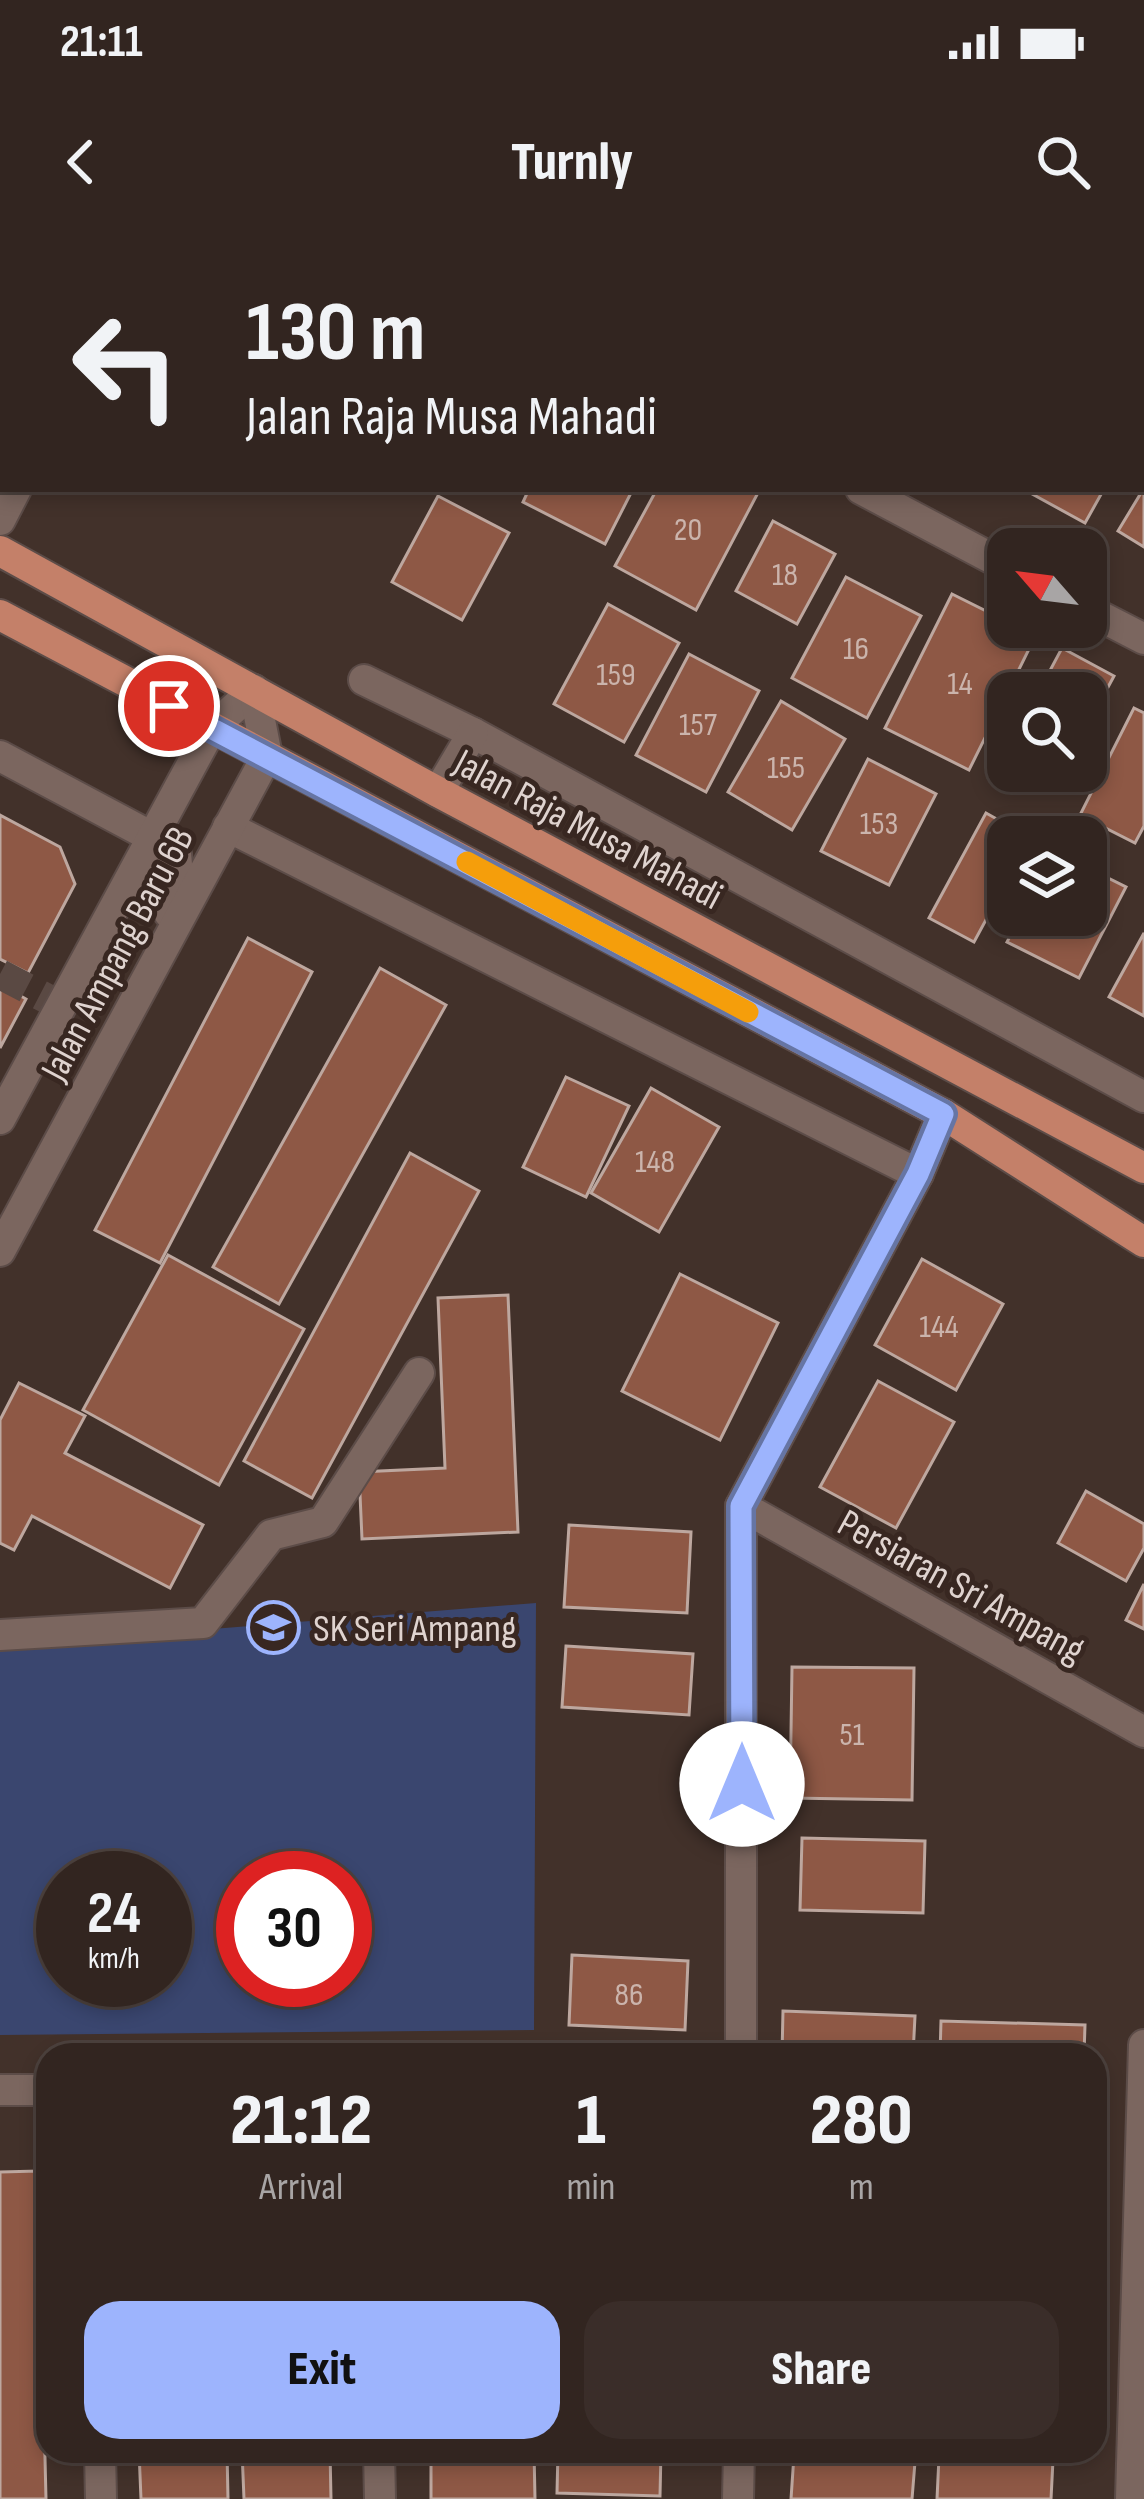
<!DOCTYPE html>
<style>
body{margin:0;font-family:"Sofia Sans Condensed",sans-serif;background:#3a2d29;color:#f1f3f6;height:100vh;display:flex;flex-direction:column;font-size:45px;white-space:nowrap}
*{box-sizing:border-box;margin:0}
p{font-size:39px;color:#a8a5a5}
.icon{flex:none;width:66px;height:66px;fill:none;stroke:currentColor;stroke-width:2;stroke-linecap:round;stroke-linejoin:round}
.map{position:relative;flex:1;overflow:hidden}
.details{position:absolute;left:36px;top:1803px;width:1071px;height:420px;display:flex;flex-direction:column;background:#322520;border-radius:36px;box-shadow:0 6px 18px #0003,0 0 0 3px #4d423e}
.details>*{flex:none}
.guide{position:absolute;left:0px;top:0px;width:1146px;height:252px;box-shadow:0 6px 18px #0003,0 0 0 3px #4d423e;background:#322520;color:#f1f3f6;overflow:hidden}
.needle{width:78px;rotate:298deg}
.buttons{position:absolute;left:987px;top:288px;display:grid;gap:24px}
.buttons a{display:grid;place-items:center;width:120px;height:120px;border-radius:24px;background:#322520;box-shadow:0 6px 18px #0003,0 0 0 3px #4d423e;font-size:60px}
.speed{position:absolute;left:36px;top:1611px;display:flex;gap:24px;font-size:60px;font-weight:700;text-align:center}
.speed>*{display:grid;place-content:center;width:156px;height:156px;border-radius:50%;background:#322520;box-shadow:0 6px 18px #0003,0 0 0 3px #4d423e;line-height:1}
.speed small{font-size:30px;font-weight:400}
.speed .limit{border:18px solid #d22;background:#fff;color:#111}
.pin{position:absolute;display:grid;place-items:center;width:102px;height:102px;color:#fff;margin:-51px;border:6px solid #fff;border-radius:50%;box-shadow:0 3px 12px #0007}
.me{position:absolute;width:132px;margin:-66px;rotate:0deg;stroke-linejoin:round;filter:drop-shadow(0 0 9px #0008)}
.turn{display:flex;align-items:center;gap:42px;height:252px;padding:0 48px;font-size:54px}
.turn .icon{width:156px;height:156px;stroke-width:2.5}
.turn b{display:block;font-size:84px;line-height:102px}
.eta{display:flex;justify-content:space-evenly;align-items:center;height:204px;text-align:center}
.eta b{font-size:72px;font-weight:800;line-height:84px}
.button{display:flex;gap:24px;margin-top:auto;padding:24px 48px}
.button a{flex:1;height:138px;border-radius:36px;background:#9db4fd;color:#111;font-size:48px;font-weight:800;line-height:138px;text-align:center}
.button a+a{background:#3a2d29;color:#f1f3f6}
.status{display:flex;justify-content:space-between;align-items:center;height:84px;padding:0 60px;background:#322520;direction:ltr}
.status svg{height:33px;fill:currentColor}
header{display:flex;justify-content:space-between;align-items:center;height:156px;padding:0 48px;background:#322520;font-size:54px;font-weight:800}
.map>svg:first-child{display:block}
.green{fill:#3a466f;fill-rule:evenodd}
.building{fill:#8e5845;stroke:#bda79f;stroke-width:3}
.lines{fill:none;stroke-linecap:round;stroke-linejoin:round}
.minor-tunnel{stroke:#5a4943;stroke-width:30;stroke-dasharray:30 15;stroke-linecap:butt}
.minor-casing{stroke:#5c4c48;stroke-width:34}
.major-casing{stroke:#5c4c48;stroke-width:34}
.minor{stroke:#7b665f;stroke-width:30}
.major{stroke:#c48069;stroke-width:30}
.route-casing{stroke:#6675a4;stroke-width:30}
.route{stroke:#9db4fd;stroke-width:21}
.slow{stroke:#f59e0b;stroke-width:21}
.labels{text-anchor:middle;stroke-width:10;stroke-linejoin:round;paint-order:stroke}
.number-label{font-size:33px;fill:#cbb4ac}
.street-label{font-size:39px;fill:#dfd3cf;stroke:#382721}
.poi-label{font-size:39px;fill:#dfd3cf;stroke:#382721;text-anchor:start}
</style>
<div class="status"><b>21:11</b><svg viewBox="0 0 49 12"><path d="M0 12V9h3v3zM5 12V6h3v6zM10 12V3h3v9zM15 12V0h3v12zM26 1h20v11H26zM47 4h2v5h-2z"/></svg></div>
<header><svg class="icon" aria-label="back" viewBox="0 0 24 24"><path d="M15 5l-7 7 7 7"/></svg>Turnly<svg class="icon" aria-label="search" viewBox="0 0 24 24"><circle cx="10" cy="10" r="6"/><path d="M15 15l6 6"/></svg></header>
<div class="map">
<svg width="1144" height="2259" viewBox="0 0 1144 2259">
<rect width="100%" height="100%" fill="#42312a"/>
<path class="green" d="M536 1363 534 1790 0 1795V1406ZM63 1638H165V1740H63ZM243 1638H345V1740H243Z"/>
<g class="building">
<polygon points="0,0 105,0 3,3 3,19"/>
<polygon points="672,0 789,0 787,3"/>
<polygon points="1046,0 1144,0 1144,8 1143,3 1045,3"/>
<polygon points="1144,248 1144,307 1118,291"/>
<polygon points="529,249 633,249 605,304 523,262"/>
<polygon points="657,249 760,249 696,370 615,326"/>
<polygon points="1023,249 1104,249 1085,283"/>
<polygon points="438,256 509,293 462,380 392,342"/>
<polygon points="773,281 835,314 797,384 736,351"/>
<polygon points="846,337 921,376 867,478 792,438"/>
<polygon points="952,354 1008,382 1008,387 1019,387 1036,395 969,530 885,488"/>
<polygon points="608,364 679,403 624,502 554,464"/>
<polygon points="1062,408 1114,436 1086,488 1086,453 1038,453"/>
<polygon points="689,414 759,451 706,552 636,515"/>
<polygon points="781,461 845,499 792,590 728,552"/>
<polygon points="1134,468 1144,473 1144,586 1135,603 1080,575"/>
<polygon points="868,519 936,554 889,645 821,611"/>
<polygon points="1013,531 1063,531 1052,552"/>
<polygon points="986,573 1029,597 1008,597 1008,639 974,702 929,678"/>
<polygon points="0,575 60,607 75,644 28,733 0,719"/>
<polygon points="1086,627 1126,647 1079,738 1007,702 1021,675 1086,675"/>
<polygon points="1144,693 1144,776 1109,757"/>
<polygon points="248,698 312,732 160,1023 95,990"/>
<polygon points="380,728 446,765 279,1064 213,1027"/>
<polygon points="0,744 26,759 0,808"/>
<polygon points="566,837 629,866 586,957 523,927"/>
<polygon points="651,848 719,887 659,992 591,953"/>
<polygon points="410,913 479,951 312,1258 244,1221"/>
<polygon points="168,1015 304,1089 219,1245 83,1170"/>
<polygon points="922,1019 1003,1064 956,1150 875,1105"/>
<polygon points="680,1034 778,1083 720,1200 622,1151"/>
<polygon points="508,1055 518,1292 362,1299 359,1232 445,1228 438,1058"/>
<polygon points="878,1141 954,1182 896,1288 820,1247"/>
<polygon points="19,1143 85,1176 65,1213 203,1285 170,1348 32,1276 14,1310 0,1303 0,1180"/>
<polygon points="1086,1251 1144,1284 1144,1308 1126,1341 1058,1303"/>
<polygon points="569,1285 691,1292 687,1373 564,1367"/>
<polygon points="1144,1344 1144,1389 1126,1380"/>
<polygon points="566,1406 693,1414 689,1475 562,1467"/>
<polygon points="792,1427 914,1428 912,1560 790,1558"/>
<polygon points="802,1598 925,1601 923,1673 800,1670"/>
<polygon points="572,1715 688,1721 685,1790 569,1785"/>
<polygon points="783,1771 915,1776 913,1815 782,1815"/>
<polygon points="941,1781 1085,1785 1084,1815 940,1815"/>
<polygon points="38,1931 46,2259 0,2259 0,1932"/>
<polygon points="139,2211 227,2211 228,2259 141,2259"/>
<polygon points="242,2211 330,2211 331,2259 244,2259"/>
<polygon points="431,2211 534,2211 535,2259 431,2259"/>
<polygon points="558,2211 661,2211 660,2256 557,2253"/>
<polygon points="794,2215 915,2222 912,2259 791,2259"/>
<polygon points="939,2217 1053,2220 1051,2259 937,2259"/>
</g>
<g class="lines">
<polyline class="minor-tunnel" points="0,734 61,766"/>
<defs>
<g id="minor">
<polyline points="392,0 398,3"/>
<polyline points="145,3 147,0"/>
<polyline points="603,3 604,0"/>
<polyline points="861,249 1008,327"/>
<polyline points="0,280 16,249"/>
<polyline points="1086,369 1144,399"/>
<polyline points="364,440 473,493 1144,857"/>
<polyline points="0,516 152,597 176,614 179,646 169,673"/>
<polyline points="438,552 473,493"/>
<polyline points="228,587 918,934"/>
<polyline points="0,879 211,489 254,450"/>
<polyline points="0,1011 267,516 254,450"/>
<polyline points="741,1266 1144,1492"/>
<polyline points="0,1395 203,1383 271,1295 323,1282 419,1133"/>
<polyline points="741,1815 741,1266 918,934 943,874"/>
<polyline points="0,1850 48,1850"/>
<polyline points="100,2211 101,2259"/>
<polyline points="379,2211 380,2259"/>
<polyline points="738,2259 739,2211"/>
<polyline points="1131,2259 1144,1805"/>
</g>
<g id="major">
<polyline points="0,311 438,552 1144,928"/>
<polyline points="0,375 943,874 1144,1002"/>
</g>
</defs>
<use href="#minor" class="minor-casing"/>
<use href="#major" class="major-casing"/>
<use href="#minor" class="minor"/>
<use href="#major" class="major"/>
</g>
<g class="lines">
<defs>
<polyline id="route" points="169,466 943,874 918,934 741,1266 742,1544"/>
</defs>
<use href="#route" class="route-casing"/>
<use href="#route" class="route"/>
<polyline class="slow" points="467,622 748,772"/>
</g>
<defs>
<symbol id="school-ring" viewBox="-11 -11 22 22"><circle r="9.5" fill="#382721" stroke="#9db4fd" stroke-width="1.5"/><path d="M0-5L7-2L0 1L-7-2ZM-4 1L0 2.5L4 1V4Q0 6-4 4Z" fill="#9db4fd"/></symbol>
</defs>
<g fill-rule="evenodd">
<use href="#school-ring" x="244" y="1358" width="59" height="59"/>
</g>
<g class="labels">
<g class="number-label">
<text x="688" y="300">20</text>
<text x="785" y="345">18</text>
<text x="856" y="419">16</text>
<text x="616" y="445">159</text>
<text x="960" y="454">14</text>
<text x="698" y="495">157</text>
<text x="786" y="538">155</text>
<text x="879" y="594">153</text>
<text x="655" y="932">148</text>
<text x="939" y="1097">144</text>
<text x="852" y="1505">51</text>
<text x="629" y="1765">86</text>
</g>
<g class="street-label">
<text transform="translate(589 588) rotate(28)" y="14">Jalan Raja Musa Mahadi</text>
<text transform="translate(116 713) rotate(-62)" y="14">Jalan Ampang Baru 6B</text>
<text transform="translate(962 1345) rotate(29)" y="14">Persiaran Sri Ampang</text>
</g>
<g class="poi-label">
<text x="313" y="1401">SK Seri Ampang</text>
</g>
</g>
</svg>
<div class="buttons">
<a><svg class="needle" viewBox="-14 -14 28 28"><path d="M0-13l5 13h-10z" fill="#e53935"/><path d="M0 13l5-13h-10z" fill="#a8a5a5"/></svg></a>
<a><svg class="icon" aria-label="search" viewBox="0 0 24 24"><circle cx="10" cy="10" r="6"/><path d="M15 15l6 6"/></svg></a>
<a><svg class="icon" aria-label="layers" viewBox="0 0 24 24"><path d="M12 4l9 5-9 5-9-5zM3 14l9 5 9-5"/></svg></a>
</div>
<div class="speed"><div>24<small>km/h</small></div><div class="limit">30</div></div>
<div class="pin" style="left:169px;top:466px;background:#d93025"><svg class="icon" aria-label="arrive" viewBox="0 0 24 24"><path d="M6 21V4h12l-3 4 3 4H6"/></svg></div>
<svg class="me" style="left:742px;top:1544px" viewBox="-20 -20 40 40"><circle r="19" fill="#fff"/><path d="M0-13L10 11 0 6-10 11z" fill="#9db4fd"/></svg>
<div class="guide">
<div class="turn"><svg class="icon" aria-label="left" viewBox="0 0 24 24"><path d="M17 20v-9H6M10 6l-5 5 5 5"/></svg><div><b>130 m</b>Jalan Raja Musa Mahadi</div></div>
</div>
<section class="details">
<div class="eta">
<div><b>21:12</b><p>Arrival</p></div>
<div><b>1</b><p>min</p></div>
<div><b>280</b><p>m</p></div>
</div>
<div class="button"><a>Exit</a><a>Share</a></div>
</section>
</div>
